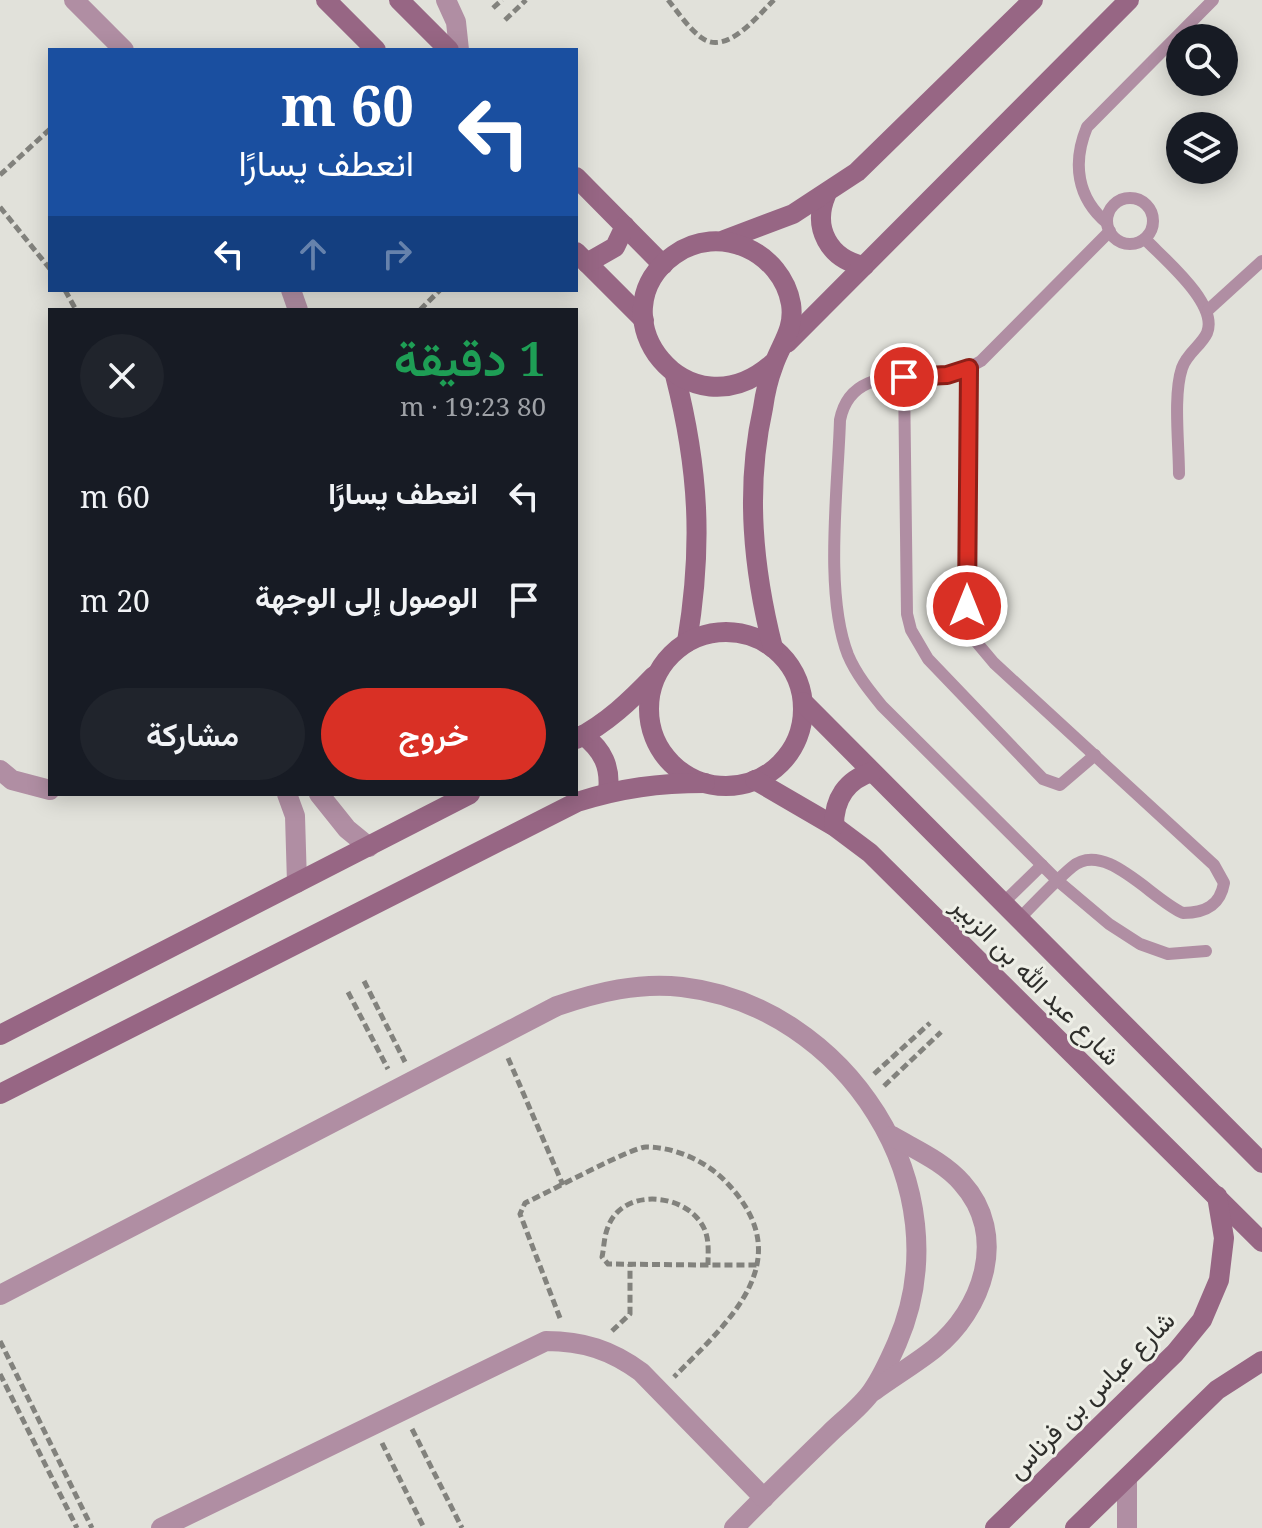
<!DOCTYPE html>
<html lang="ar">
<meta charset="utf-8">
<style>
body{margin:0;font-family:"Noto Serif",Vazirmatn,serif;background:#20242c;color:#f1f3f6;direction:rtl;height:100vh;display:flex;flex-direction:column;font-size:30px;white-space:nowrap}
*{box-sizing:border-box;margin:0}
p{font-size:26px;color:#9ea1a6}
.icon{flex:none;width:44px;height:44px;fill:none;stroke:currentColor;stroke-width:2;stroke-linecap:round;stroke-linejoin:round}
.map{position:relative;flex:1;overflow:hidden;direction:ltr}
.sheet{position:absolute;left:48px;top:308px;width:530px;height:488px;display:flex;flex-direction:column;background:#171b24;border-radius:0px;box-shadow:0 4px 20px #0003;direction:rtl}
.sheet>*{flex:none}
.guide{position:absolute;left:48px;top:48px;width:530px;height:244px;border-radius:0px;box-shadow:0 4px 20px #0003;direction:rtl;background:#1a4fa0;color:#fff;overflow:hidden}
.tools{position:absolute;left:1166px;top:24px;display:grid;gap:16px}
.tools a{display:grid;place-items:center;width:72px;height:72px;border-radius:50%;background:#171b24;box-shadow:0 4px 20px #0003;font-size:40px}
.pin{position:absolute;display:grid;place-items:center;width:68px;height:68px;color:#fff;margin:-34px;border:4px solid #fff;border-radius:50%;box-shadow:0 2px 8px #0007}
.me{position:absolute;width:88px;margin:-44px;rotate:0deg;stroke-linejoin:round;filter:drop-shadow(0 0 6px #0008)}
.turn{display:flex;align-items:center;gap:28px;height:168px;padding:0 32px;font-size:36px}
.turn .icon{width:104px;height:104px;stroke-width:2.5}
.turn b{display:block;font-size:56px;line-height:68px}
.lanes{display:flex;align-items:center;height:76px;padding:0 32px;background:#0003;justify-content:center;gap:40px;direction:ltr}
.lanes .off{opacity:.35}
.round{display:grid;place-items:center;flex:none;width:84px;height:84px;border-radius:42px;background:#20242c}
.headline{display:flex;align-items:center;justify-content:space-between;height:136px;padding:0 32px}
h1{font-size:48px;font-weight:600;line-height:60px;color:#1e9e55}
.primary-button{display:flex;gap:16px;margin-top:auto;padding:16px 32px}
.primary-button a{flex:1;height:92px;border-radius:48px;background:#d93025;color:#fff;font-size:32px;font-weight:600;line-height:92px;text-align:center}
.primary-button a+a{background:#20242c;color:#f1f3f6}
ul{padding:0;list-style:none}
li{display:flex;align-items:center;gap:24px;height:104px;padding:0 32px}
li div{flex:1}
li b{display:block;font-size:30px}
li em{font-style:normal}
.map>svg:first-child{display:block}
.lines{fill:none;stroke-linecap:round;stroke-linejoin:round}
.path{stroke:#82827d;stroke-width:5;stroke-dasharray:8 4;stroke-linecap:butt}
.lane{stroke:#b08ea3;stroke-width:12}
.street{stroke:#b08ea3;stroke-width:20}
.secondary{stroke:#976684;stroke-width:20}
.route-casing{stroke:#8d1f18;stroke-width:20}
.route{stroke:#d93025;stroke-width:14}
.labels{text-anchor:middle;stroke-width:6;stroke-linejoin:round;paint-order:stroke}
.street-label{font-size:26px;fill:#2e2e2b;stroke:#eeefe7}
</style>
<div class="map">
<svg width="1262" height="1528" viewBox="0 0 1262 1528">
<rect width="100%" height="100%" fill="#e1e1da"/>
<g class="lines">
<g class="path">
<path d="M668 0C678 12 689 29 702 38 727 56 758 15 774 0"/>
<polyline points="493,8 502,0"/>
<polyline points="505,20 526,0"/>
<polyline points="0,175 50,129"/>
<polyline points="0,207 50,269"/>
<polyline points="65,290 76,310"/>
<polyline points="420,310 440,290"/>
<polyline points="364,981 405,1062"/>
<polyline points="348,992 388,1069"/>
<polyline points="508,1058 563,1185"/>
<polyline points="874,1074 930,1023"/>
<polyline points="884,1086 941,1032"/>
<path d="M708 1265 608 1264 602 1257C604 1248 604 1236 608 1227 622 1188 682 1193 701 1223 710 1236 708 1250 708 1265H758"/>
<path d="M560 1318 520 1214 525 1203C545 1194 632 1147 646 1147 676 1147 708 1162 728 1184 800 1261 729 1321 674 1377"/>
<polyline points="612,1331 630,1314 630,1264"/>
<polyline points="0,1341 92,1528"/>
<polyline points="0,1374 77,1528"/>
<polyline points="412,1429 462,1528"/>
<polyline points="382,1443 424,1528"/>
</g>
<g class="lane">
<circle cx="1130" cy="221" r="23"/>
<path d="M1107 223C1077 198 1072 163 1087 127L1213 0"/>
<path d="M1110 231 981 361C934 390 853 354 840 420 838 487 824 594 848 655 856 674 869 690 882 706L1058 881 1109 924 1140 944 1168 954 1206 951"/>
<path d="M1145 239C1164 259 1219 304 1207 333 1201 346 1187 353 1182 368 1173 395 1179 444 1179 474"/>
<polyline points="1208,310 1262,261"/>
<path d="M969 368 967 606 973 638 994 663 1214 865 1224 883C1220 906 1205 913 1183 913 1152 900 1105 839 1072 867 1053 883 1036 902 1019 919"/>
<polyline points="904,377 907,614 911,630 928,659 1043,779 1060,785 1095,755"/>
<polyline points="1003,903 1042,865"/>
</g>
<g class="street">
<polyline points="74,0 124,50"/>
<polyline points="446,0 456,22 459,50"/>
<polyline points="291,290 298,310"/>
<polyline points="0,770 12,780 50,790"/>
<polyline points="287,794 295,816 297,883"/>
<polyline points="319,794 347,829 369,847"/>
<path d="M0 1295 557 1006C598 992 639 982 682 987 845 1006 965 1187 897 1343 890 1359 882 1377 872 1391 861 1407 842 1421 829 1434 797 1465 765 1496 734 1528"/>
<path d="M874 1391C893 1377 915 1364 934 1349 983 1310 1009 1235 962 1183 944 1162 916 1150 892 1136"/>
<path d="M161 1528 546 1341C583 1341 611 1350 641 1372L764 1498"/>
<polyline points="1127,1528 1127,1478"/>
</g>
<g class="secondary">
<polyline points="326,0 376,50"/>
<polyline points="399,0 449,50"/>
<polyline points="576,177 663,265"/>
<path d="M826 195C812 228 829 259 864 266"/>
<polyline points="724,240 793,214 857,172 1033,0"/>
<polyline points="576,252 644,320"/>
<polyline points="587,263 615,247 625,226"/>
<polyline points="787,343 1129,0"/>
<path d="M675 375C699 469 703 546 687 642"/>
<circle cx="726" cy="709" r="77"/>
<path d="M773 648C753 569 745 489 763 408 765 394 768 380 773 367 780 345 795 330 791 304 782 252 719 222 674 255 592 314 688 439 773 363"/>
<polyline points="803,702 1262,1163"/>
<path d="M583 735C603 750 611 767 608 792"/>
<path d="M576 739C607 723 630 701 654 676"/>
<polyline points="755,780 834,826 870,853 1262,1242"/>
<path d="M834 826C834 799 846 780 872 772"/>
<polyline points="0,1035 470,794"/>
<path d="M0 1094 577 802C621 788 659 783 705 783"/>
<polyline points="995,1528 1175,1353 1202,1320 1219,1280 1224,1238 1217,1196"/>
<polyline points="1075,1528 1217,1390 1262,1361"/>
</g>
</g>
<g class="lines">
<defs>
<polyline id="route" points="904,377 947,375 969,368 967,606"/>
</defs>
<use href="#route" class="route-casing"/>
<use href="#route" class="route"/>
</g>
<g class="labels">
<g class="street-label">
<text transform="translate(1036 981) rotate(45)" y="9">شارع عبد الله بن الزبير</text>
<text transform="translate(1091 1395) rotate(-45)" y="9">شارع عباس بن فرناس</text>
</g>
</g>
</svg>
<div class="tools">
<a><svg class="icon" aria-label="search" viewBox="0 0 24 24"><circle cx="10" cy="10" r="6"/><path d="M15 15l6 6"/></svg></a>
<a><svg class="icon" aria-label="layers" viewBox="0 0 24 24"><path d="M12 4l9 5-9 5-9-5zM3 14l9 5 9-5"/></svg></a>
</div>
<div class="pin" style="left:904px;top:377px;background:#d93025"><svg class="icon" aria-label="arrive" viewBox="0 0 24 24"><path d="M6 21V4h12l-3 4 3 4H6"/></svg></div>
<svg class="me" style="left:967px;top:606px" viewBox="-20 -20 40 40"><circle r="17" fill="#d93025" stroke="#fff" stroke-width="3"/><path d="M0-11L8 9 0 5-8 9z" fill="#fff"/></svg>
<div class="guide">
<div class="turn"><svg class="icon" aria-label="left" viewBox="0 0 24 24"><path d="M17 20v-9H6M10 6l-5 5 5 5"/></svg><div><b>60 m</b>انعطف يسارًا</div></div>
<div class="lanes"><svg class="icon" aria-label="left" viewBox="0 0 24 24"><path d="M17 20v-9H6M10 6l-5 5 5 5"/></svg><svg class="icon off" aria-label="ahead" viewBox="0 0 24 24"><path d="M12 20V5M6 11l6-6 6 6"/></svg><svg class="icon off" aria-label="right" viewBox="0 0 24 24"><path d="M7 20v-9h11M14 6l5 5-5 5"/></svg></div>
</div>
<section class="sheet">
<div class="headline"><div><h1>1 دقيقة</h1><p>80 m · 19:23</p></div><a class="round"><svg class="icon" aria-label="close" viewBox="0 0 24 24"><path d="M6 6l12 12M18 6L6 18"/></svg></a></div>
<ul>
<li><svg class="icon" aria-label="left" viewBox="0 0 24 24"><path d="M17 20v-9H6M10 6l-5 5 5 5"/></svg><div><b>انعطف يسارًا</b></div><em>60 m</em></li>
<li><svg class="icon" aria-label="arrive" viewBox="0 0 24 24"><path d="M6 21V4h12l-3 4 3 4H6"/></svg><div><b>الوصول إلى الوجهة</b></div><em>20 m</em></li>
</ul>
<div class="primary-button"><a>خروج</a><a>مشاركة</a></div>
</section>
</div>
